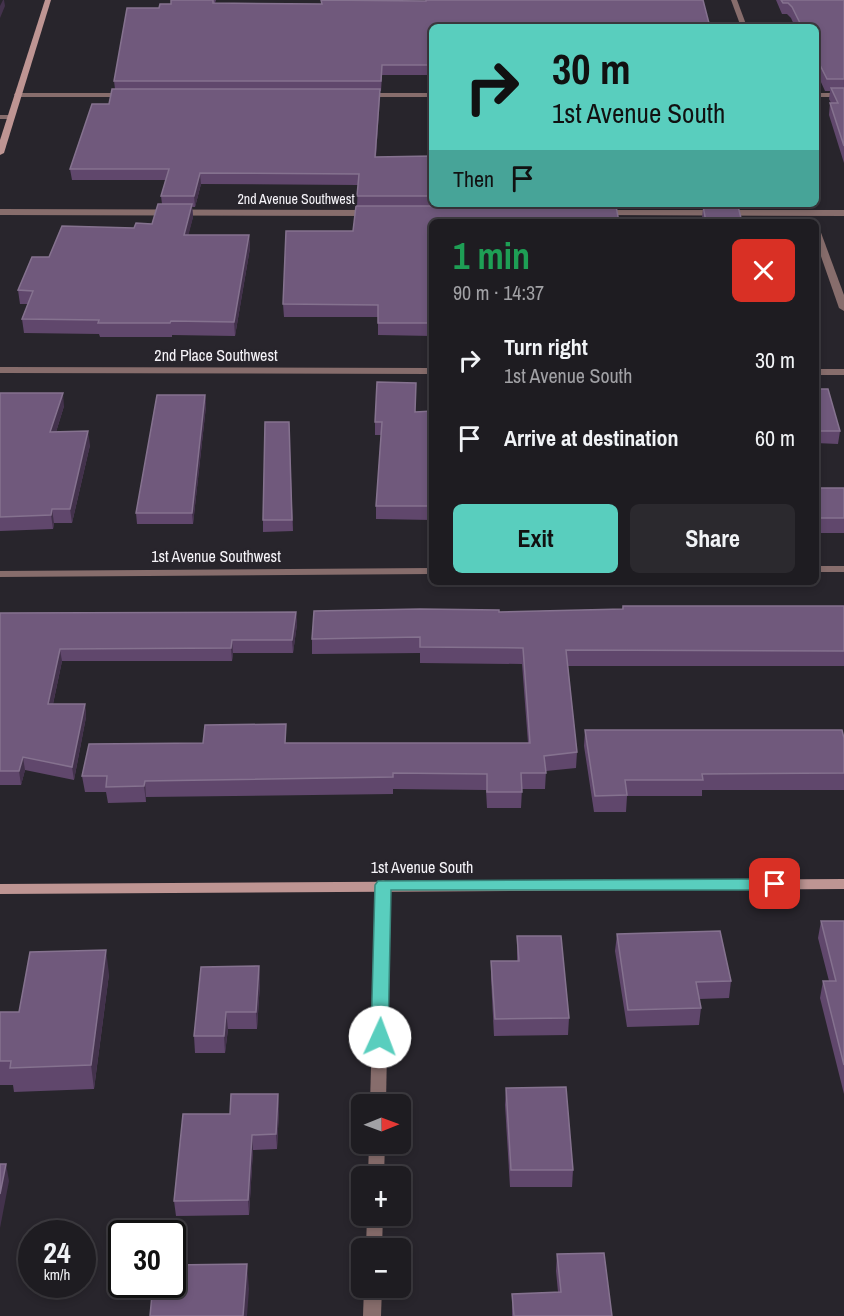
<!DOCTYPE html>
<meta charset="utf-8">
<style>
body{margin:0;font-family:"Archivo Narrow",sans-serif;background:#2b292e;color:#f1f3f6;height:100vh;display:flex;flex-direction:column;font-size:22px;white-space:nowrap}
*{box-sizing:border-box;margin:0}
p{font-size:20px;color:#a1a1a5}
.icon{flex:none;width:33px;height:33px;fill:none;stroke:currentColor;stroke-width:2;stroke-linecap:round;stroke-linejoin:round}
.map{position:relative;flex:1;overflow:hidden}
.side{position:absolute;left:429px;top:219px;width:390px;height:366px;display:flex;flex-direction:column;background:#1e1c21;border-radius:9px;box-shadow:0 3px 9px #0003,0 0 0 2px #3c3a3f}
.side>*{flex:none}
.hud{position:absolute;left:429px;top:24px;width:390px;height:183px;border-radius:9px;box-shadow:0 3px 9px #0003,0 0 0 2px #3c3a3f;background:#59cebe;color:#111;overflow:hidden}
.needle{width:39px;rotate:89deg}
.fabs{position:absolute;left:351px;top:1094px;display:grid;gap:12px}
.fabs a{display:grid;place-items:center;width:60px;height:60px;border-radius:9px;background:#1e1c21;box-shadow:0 3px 9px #0003,0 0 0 2px #3c3a3f;font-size:30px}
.speed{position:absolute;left:18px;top:1220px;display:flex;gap:12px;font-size:30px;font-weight:700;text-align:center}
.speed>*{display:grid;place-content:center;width:78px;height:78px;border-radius:50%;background:#1e1c21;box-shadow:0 3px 9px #0003,0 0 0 2px #3c3a3f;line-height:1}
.speed small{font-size:15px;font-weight:400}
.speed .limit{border:3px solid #111;border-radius:9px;background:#fff;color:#111}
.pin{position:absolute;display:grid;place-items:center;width:51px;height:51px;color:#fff;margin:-26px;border-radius:12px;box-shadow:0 3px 9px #0006}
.me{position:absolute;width:66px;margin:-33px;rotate:2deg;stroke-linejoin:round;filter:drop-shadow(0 0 4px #0008)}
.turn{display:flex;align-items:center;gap:21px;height:126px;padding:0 24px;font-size:27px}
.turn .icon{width:78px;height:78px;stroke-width:2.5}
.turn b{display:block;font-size:42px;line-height:51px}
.then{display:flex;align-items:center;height:57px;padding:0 24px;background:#0003;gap:12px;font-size:22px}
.round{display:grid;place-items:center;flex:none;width:63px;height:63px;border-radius:9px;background:#2b292e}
.headline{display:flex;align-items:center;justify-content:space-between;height:102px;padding:0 24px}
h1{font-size:36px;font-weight:700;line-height:45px;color:#1e9e55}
.cta{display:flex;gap:12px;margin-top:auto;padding:12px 24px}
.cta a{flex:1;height:69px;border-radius:9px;background:#59cebe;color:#111;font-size:24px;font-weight:700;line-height:69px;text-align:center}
.cta a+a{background:#2b292e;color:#f1f3f6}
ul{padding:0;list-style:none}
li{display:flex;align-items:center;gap:18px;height:78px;padding:0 24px}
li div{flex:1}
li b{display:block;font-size:22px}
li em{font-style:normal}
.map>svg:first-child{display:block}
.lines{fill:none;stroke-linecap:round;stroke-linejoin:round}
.street{fill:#876d6c;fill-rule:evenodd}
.secondary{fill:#be9593;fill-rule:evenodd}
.wall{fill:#60476c}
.shaded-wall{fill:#43324c}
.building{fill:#70597c;stroke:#85728f;stroke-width:1.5}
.route{fill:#59cebe;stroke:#3a867c;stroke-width:1.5}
.labels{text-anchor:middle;stroke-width:4.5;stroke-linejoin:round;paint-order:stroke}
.far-street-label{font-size:14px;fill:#f5f3f8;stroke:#28252c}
.street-label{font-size:16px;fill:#f5f3f8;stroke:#28252c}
</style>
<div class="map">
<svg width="844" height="1316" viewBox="0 0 844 1316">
<rect width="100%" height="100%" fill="#28252c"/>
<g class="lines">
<g class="street">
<polygon points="731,0 737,0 747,27 741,27"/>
<polygon points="15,93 128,93 132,95 128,97 18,97 14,95"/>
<rect x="361" y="93" width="71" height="4"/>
<rect x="816" y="93" width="28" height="4"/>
<polygon points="0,115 11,115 15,117 11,119 0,119"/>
<polygon points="0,209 369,210 373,213 369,216 0,215"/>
<polygon points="602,210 844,210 844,216 599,215 599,211"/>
<polygon points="816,227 820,230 844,295 844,311 839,308 816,242"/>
<polygon points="0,367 432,368 432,374 0,373"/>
<rect x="816" y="369" width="28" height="6"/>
<rect x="816" y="566" width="28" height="6"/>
<polygon points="432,568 432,574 0,577 0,571"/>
<polygon points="383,880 388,882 390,885 386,1104 370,1104 376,885 378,882"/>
<polygon points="369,1143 385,1143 384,1176 368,1176"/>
<polygon points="367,1215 383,1215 382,1248 366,1248"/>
<polygon points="364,1287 382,1287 381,1316 363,1316"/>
</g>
<g class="secondary">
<polygon points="45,0 51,0 4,153 0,155 0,140"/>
<polygon points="844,879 844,889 0,894 0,884"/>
</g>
</g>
<g class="wall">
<polygon points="171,0 216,0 215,3 321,4 353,1 703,0 432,27 432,75 382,75 381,91 380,91 376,157 432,156 432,204 613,204 613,206 432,222 432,336 378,335 378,317 284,317 283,304 353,231 357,206 358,185 201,184 195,207 192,207 193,217 188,235 249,235 250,248 235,336 172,335 172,337 100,337 99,334 24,333 22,319 28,304 20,304 18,290 49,257 134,228 152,224 162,204 161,196 166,180 72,180 70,169 109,104 115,89 114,81 159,8 171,4"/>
<polygon points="776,0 844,0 844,163 829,115 830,103 831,103 829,99 830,91 825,91 816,71 816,27 795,27 791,18 787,14 782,14"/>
<polygon points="699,204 734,204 734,206 742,222 703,222 702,218 703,208 700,208"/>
<polygon points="816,389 840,431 838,444 816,443"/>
<polygon points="0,393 64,406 56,432 90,445 72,523 54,523 53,529 0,531"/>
<polygon points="205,395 206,406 193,524 137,524 136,513"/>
<polygon points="432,411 432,520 376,519 376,506 381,435 375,435 375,422 416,412"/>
<polygon points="289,422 293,531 263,532 263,520"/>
<rect x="816" y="488" width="28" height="45"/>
<polygon points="623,606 844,606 844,666 568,666 577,752 576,768 546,771 545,789 522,789 521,808 487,808 486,790 393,789 393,794 146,797 146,802 108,803 106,792 85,792 82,776 287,743 528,743 522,664 420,663 420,653 312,654 312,639 499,612 622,609"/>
<polygon points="296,612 297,624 293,653 233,653 232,661 62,661 53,704 85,704 86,717 74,780 25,770 21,785 0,785 0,613"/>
<polygon points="585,730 844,738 844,790 702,790 702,796 627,796 626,812 594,812 584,746"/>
<polygon points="821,921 844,921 844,1094 820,998 823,981 829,981 818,938"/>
<polygon points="617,934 731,981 729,998 699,999 701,1008 699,1025 627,1027 615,951"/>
<polygon points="517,936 569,1018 568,1035 494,1036 491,978 491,961 517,961"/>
<polygon points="259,966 260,983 257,1029 228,1029 225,1053 195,1053 194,1036"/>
<polygon points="109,974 94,1089 14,1092 13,1085 0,1085 0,1012 19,1012"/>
<polygon points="506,1088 573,1170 572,1187 510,1187 505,1105"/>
<polygon points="278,1094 279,1109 277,1149 253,1150 249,1215 176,1216 174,1201 230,1114"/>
<polygon points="557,1254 612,1316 512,1316 512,1294 558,1292 556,1271"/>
</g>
<g class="shaded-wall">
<polygon points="3,0 4,0 5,6 0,18 0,6"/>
<polygon points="380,89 380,99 375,167 375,157"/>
<polygon points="200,173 201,184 195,207 194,196"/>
<polygon points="192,204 193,217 185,249 184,235"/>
<polygon points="249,235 250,248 235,336 234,322"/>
<polygon points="63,393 64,406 52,445 50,432"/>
<polygon points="205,395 206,406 193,524 192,513"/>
<polygon points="88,431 90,445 72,523 70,509"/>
<polygon points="52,509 54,523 53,529 51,515"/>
<polygon points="296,612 297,624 293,653 292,640"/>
<polygon points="232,640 233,653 232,661 231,648"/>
<polygon points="60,649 62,661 50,718 48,704"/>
<polygon points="85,704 86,717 74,780 72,767"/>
<polygon points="23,757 25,770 21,785 19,771"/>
<polygon points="145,781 146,797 146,802 144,786"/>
<polygon points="106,950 109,974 94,1089 91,1065"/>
<polygon points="259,966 260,983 257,1029 256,1012"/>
<polygon points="226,1012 228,1029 225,1053 224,1036"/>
<polygon points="278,1094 279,1109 277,1149 276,1134"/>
<polygon points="252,1135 253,1150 249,1215 248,1200"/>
<polygon points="6,1164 9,1181 0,1228 0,1194"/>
<polygon points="247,1264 249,1289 247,1316 243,1316"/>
</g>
<g class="building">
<polygon points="171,0 213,0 213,3 322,4 321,0 426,1 426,0 703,0 710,27 432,27 432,65 382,65 381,81 114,81 127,8 159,8 160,4 171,4"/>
<polygon points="781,0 844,0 844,79 827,79 816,57 816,27 802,27 792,7 788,3 783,3"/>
<polygon points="831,88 844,88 844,146 830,103 838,103"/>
<polygon points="112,89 380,89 375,157 432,156 432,196 357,196 359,174 200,173 194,196 161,196 169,169 70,169 92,104 109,104"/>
<polygon points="158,204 192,204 184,235 249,235 234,322 171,321 170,323 98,323 99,320 22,319 33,291 18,290 32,257 49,257 62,226 134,228 136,223 152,224"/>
<polygon points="356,206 616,206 619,222 432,222 432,323 378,323 378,305 283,304 286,231 353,231"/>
<polygon points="703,206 738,206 742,222 706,222"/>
<polygon points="377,382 416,383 415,412 432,411 432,506 376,506 382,422 375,422"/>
<polygon points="816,389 828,389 840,431 816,431"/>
<polygon points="0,393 63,393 50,432 88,431 70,509 52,509 51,515 0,517"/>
<polygon points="157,395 205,395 192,513 136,513"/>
<polygon points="265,422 289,422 292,520 263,520"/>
<rect x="816" y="488" width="28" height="30"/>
<polygon points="623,606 844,606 844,651 566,650 577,752 544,756 546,773 521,773 522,792 487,792 487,774 393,773 393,777 145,781 144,786 106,787 107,776 82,776 89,744 203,743 205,725 286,724 285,743 530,743 523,648 420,647 420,637 312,639 314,611 420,609 499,610 499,612 623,609"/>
<polygon points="296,612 292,640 232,640 231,648 60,649 48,704 85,704 72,767 23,757 19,771 0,771 0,613"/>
<polygon points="585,730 842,730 844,738 844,773 702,774 703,780 625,780 627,795 595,796"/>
<polygon points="821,921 844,921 844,1065 823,981 836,981"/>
<polygon points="720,931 731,981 696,982 701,1008 628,1010 617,934"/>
<polygon points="517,936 561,936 569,1018 495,1019 491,961 519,961"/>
<polygon points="106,950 91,1065 10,1068 11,1061 0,1061 0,1012 19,1012 30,952"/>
<polygon points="259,966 256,1012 226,1012 224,1036 194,1036 201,967"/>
<polygon points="566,1087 573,1170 511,1170 506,1088"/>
<polygon points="231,1094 278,1094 276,1134 252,1135 248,1200 174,1201 183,1114 230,1114"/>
<polygon points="0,1164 6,1164 0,1194"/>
<polygon points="604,1253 612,1316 514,1316 512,1294 561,1292 557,1254"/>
<polygon points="247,1264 243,1316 150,1316 153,1284 172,1284 172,1265"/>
</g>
<polygon class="route" points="775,879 780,880 783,884 780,888 775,890 391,890 388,1037 386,1042 380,1044 374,1042 371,1037 375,885 378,881"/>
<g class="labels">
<g class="far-street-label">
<text x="296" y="204">2nd Avenue Southwest</text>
</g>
<g class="street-label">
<text x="216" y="361">2nd Place Southwest</text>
<text x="216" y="562">1st Avenue Southwest</text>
<text x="422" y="873">1st Avenue South</text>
</g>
</g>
</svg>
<div class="fabs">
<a><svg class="needle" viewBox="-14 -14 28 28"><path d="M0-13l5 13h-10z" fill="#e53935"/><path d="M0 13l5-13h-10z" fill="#a1a1a5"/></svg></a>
<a>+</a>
<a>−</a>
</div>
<div class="speed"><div>24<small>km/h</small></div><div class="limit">30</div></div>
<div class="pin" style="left:775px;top:884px;background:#d93025"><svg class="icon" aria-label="arrive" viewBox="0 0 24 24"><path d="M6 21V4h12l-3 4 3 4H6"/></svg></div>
<svg class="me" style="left:380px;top:1037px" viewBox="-20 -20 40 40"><circle r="19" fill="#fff"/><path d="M0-13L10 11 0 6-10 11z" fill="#59cebe"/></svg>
<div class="hud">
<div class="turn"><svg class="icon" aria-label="right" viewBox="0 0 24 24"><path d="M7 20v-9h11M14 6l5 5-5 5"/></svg><div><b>30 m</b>1st Avenue South</div></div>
<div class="then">Then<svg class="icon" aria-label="arrive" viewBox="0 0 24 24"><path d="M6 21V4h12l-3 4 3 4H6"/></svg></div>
</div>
<section class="side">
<div class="headline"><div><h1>1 min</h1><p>90 m · 14:37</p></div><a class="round" style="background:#d93025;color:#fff"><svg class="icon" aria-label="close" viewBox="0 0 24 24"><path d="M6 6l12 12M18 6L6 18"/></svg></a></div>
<ul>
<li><svg class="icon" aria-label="right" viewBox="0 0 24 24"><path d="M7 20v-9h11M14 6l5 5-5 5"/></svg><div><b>Turn right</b><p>1st Avenue South</p></div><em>30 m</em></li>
<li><svg class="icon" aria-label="arrive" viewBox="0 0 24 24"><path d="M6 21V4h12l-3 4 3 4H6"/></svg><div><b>Arrive at destination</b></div><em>60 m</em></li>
</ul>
<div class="cta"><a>Exit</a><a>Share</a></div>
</section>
</div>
